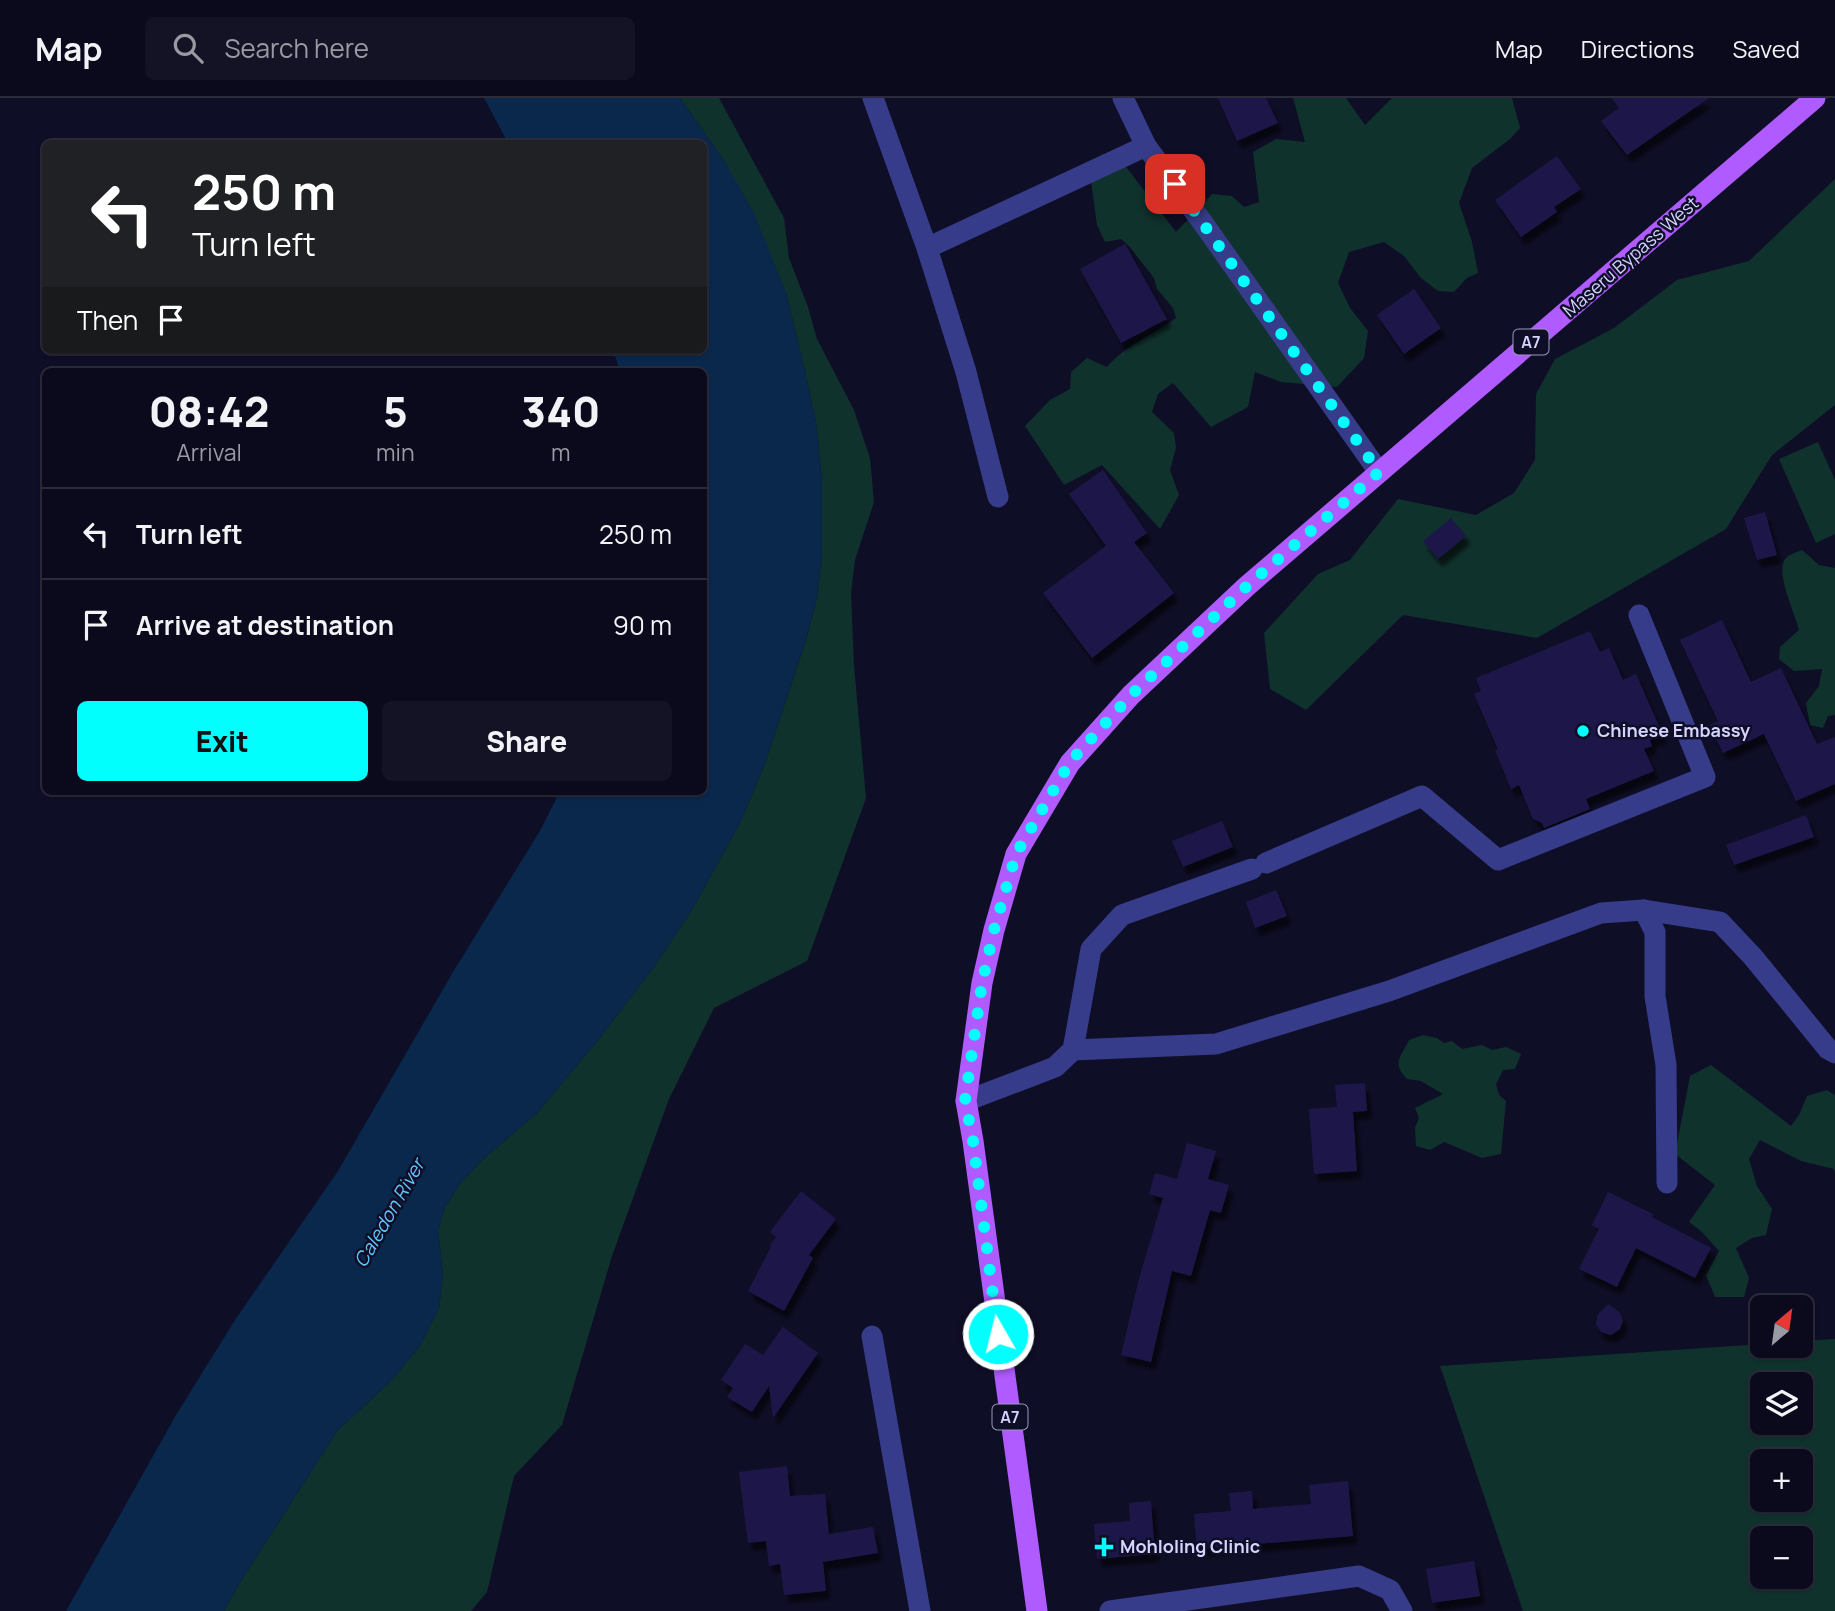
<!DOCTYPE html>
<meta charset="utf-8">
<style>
body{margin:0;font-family:Manrope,sans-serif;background:#141326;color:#f1f3f6;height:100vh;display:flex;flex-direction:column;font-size:26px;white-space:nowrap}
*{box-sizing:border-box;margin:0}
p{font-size:23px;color:#9a9aa4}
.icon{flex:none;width:38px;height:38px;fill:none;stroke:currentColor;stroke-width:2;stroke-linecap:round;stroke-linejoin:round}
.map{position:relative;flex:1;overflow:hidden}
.panel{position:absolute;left:42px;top:270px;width:665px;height:427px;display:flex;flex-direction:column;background:#0b0a1d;border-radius:10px;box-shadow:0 2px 5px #0004,0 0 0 2px #2b2b3b}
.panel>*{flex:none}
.banner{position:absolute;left:42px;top:42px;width:665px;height:214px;border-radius:10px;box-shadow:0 2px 5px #0004,0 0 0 2px #2b2b3b;background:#202124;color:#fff;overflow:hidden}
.needle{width:46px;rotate:29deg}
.fabs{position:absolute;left:1750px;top:1197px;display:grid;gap:14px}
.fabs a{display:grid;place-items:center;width:63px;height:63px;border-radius:10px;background:#0b0a1d;box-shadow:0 2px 5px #0004,0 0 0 2px #2b2b3b;font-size:35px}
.pin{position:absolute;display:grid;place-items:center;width:60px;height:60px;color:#fff;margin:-30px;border-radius:14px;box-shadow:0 4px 10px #0006}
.me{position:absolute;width:77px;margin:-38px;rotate:352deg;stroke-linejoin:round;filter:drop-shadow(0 0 5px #0008)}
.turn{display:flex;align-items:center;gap:24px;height:147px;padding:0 35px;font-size:32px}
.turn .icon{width:91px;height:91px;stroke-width:2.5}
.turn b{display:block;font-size:49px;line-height:60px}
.then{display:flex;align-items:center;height:66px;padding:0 35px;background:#0003;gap:14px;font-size:26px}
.eta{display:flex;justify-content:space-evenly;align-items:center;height:119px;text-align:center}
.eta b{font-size:42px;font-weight:800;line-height:49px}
.button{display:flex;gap:14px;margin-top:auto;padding:14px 35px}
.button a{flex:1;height:80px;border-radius:10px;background:#00fffd;color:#111;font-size:28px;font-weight:800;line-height:80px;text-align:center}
.button a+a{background:#141326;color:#f1f3f6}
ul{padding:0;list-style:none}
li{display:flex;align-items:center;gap:21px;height:91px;padding:0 35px;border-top:2px solid #2b2b3b}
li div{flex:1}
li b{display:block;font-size:26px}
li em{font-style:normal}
header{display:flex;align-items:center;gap:42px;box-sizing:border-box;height:98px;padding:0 35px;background:#0b0a1d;border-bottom:2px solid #2b2b3b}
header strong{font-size:33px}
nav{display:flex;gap:38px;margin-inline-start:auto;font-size:24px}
.search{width:490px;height:63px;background:#141326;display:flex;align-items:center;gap:18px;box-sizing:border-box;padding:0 24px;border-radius:10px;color:#9a9aa4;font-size:26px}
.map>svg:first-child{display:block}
.green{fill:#10322d;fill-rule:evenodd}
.water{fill:#09284c}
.building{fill:#1d194a;filter:url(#shadow)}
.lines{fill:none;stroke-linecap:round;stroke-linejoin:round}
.minor{stroke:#363c89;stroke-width:21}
.major{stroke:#b05bff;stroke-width:21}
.route{stroke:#00fffd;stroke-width:12;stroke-dasharray:0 21.6}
.poi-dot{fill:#00fffd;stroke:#0f0e27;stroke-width:2.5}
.labels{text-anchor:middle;stroke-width:5;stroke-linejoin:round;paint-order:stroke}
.shield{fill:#0f0e27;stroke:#9a99be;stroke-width:2}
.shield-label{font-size:16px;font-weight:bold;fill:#d5d4ff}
.street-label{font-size:18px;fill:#d5d4ff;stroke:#0f0e27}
.poi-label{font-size:18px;font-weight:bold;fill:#d5d4ff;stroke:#0f0e27;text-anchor:start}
.water-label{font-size:19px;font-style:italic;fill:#62c7ff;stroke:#0f0e27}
</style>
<header>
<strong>Map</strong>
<div class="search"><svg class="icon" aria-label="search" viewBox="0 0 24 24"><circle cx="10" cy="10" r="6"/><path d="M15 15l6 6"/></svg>Search here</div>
<nav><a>Map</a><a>Directions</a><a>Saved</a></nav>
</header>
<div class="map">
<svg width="1835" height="1513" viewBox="0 0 1835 1513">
<defs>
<filter id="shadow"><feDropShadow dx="4.5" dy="8" stdDeviation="2" flood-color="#0009"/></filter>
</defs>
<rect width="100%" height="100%" fill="#0f0e27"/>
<g class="green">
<polygon points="680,0 719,0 784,120 789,160 808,209 817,241 854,312 870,360 874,404 855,462 851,495 854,568 866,700 807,863 714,910 669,1001 612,1158 562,1327 514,1378 487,1494 471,1513 224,1513 239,1486 337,1333 392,1282 421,1246 439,1210 443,1177 438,1132 445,1109 460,1086 482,1062 537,1015 599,941 654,869 693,810 739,727 764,668 806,542 817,500 822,457 822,383 816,324 801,256 786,195 725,64"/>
<path d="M1293 0H1346L1365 27 1392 0H1512L1520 30 1510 41 1472 70 1459 105 1472 144 1478 175 1467 180 1454 194 1438 193 1421 180 1404 158 1384 144 1349 154 1338 185 1350 210 1368 233 1364 260 1337 289 1281 284 1255 274 1248 309 1211 329 1173 285 1158 296 1152 314 1174 335 1176 350 1170 372 1179 397 1160 431 1102 367 1064 387 1025 328 1050 302 1070 291 1071 274 1087 260 1107 269C1127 246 1151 238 1176 220L1173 210 1157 191 1154 180 1129 148 1121 141 1105 144 1097 127 1090 76 1117 57 1176 134 1212 96 1232 98 1244 109 1259 104 1253 54 1276 41 1305 44Z"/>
<polygon points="1835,81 1835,307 1772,357 1726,431 1537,540 1403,517 1306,612 1270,591 1264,535 1318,476 1350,462 1398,401 1476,417 1514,395 1535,362 1536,296 1555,261 1614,230 1677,182 1749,163"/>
<polygon points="1818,344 1835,382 1835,436 1816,445 1779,361"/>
<path d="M1802 452 1819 467 1835 470V617L1828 618 1823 630 1810 627 1806 605 1819 588 1822 571 1794 573 1779 561 1780 549 1799 532C1795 515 1774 473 1786 460 1790 456 1797 454 1802 452Z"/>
<path d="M1423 937 1437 940 1444 945 1452 943 1462 951 1482 947 1492 952 1506 949 1521 956 1515 971 1503 972 1496 986 1499 997 1506 1003 1501 1056 1482 1060 1444 1044 1430 1052 1416 1048 1415 1030 1419 1020 1415 1010 1443 996 1421 983 1407 981C1392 965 1400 960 1409 942Z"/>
<polygon points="1711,967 1791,1028 1799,1017 1807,998 1827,992 1835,997 1835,1076 1834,1071 1801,1063 1760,1042 1749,1061 1757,1088 1772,1111 1766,1137 1752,1140 1736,1150 1749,1180 1744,1199 1715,1199 1706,1177 1719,1153 1702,1134 1689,1124 1715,1087 1675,1056 1690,978"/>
<path d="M1835 1241V1513H1523L1440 1268 1762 1246V1248H1801V1243ZM1801 1286V1325H1762V1286ZM1801 1363V1402H1762V1363ZM1801 1440V1479H1762V1440Z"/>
</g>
<polygon class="water" points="484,0 680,0 725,64 754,115 786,195 801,256 816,324 822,383 822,457 817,500 806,541 764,668 739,727 693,810 654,869 599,941 537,1015 482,1062 460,1086 445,1109 438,1132 443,1177 439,1210 421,1246 392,1282 337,1333 239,1486 224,1513 66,1513 176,1317 235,1222 338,1073 453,874 541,731 560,693 704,693 704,273 620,273 613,252 704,252 704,46 508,45"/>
<g class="building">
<polygon points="1218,0 1266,0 1278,25 1237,43"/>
<polygon points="1612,0 1709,0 1627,57 1601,23 1619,10"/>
<polygon points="1557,58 1581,91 1554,109 1557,114 1521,139 1495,102"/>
<polygon points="1125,146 1167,221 1121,245 1080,171"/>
<polygon points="1414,191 1441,230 1404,256 1377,217"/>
<polygon points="1103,372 1147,435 1134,444 1174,495 1092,560 1043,495 1106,448 1069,396"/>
<polygon points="1765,414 1777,457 1757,462 1744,420"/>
<polygon points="1451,420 1466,438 1438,461 1423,443"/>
<polygon points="1722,522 1751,584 1781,570 1817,646 1835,639 1835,686 1796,703 1764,636 1723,655 1710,627 1718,623 1680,542"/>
<polygon points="1590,533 1600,554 1609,550 1623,582 1636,576 1663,637 1650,642 1652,648 1644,651 1654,673 1586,701 1590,711 1544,730 1542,725 1533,721 1519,687 1511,691 1495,652 1498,651 1474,596 1481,593 1476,580"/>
<polygon points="1806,717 1814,739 1734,767 1726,747"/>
<polygon points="1222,723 1233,749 1183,769 1172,743"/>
<polygon points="1276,792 1287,818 1255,830 1246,804"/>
<polygon points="1365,985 1367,1013 1353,1014 1357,1073 1314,1076 1309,1011 1337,1009 1335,987"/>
<polygon points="1187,1045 1216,1053 1208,1081 1229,1087 1221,1115 1210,1112 1191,1178 1172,1173 1151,1264 1121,1257 1139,1181 1163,1100 1149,1096 1155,1075 1177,1081"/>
<polygon points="801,1093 836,1121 809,1157 813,1160 784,1213 748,1193 771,1149 770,1147 776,1139 770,1134"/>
<polygon points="1608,1094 1653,1116 1652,1119 1711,1150 1695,1180 1636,1150 1617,1189 1579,1171 1599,1131 1592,1127"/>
<polygon points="1609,1206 1620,1215 1623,1223 1620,1231 1611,1237 1601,1234 1596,1226 1598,1216"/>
<polygon points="783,1229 818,1255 773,1320 769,1288 752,1314 727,1299 733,1290 721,1282 745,1246 763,1257"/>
<polygon points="787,1368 790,1398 825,1396 829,1436 873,1429 878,1455 823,1464 826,1493 784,1497 780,1466 769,1468 766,1443 748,1445 739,1374"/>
<polygon points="1348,1383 1353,1438 1197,1451 1194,1416 1231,1413 1229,1395 1252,1393 1253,1411 1311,1406 1309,1387"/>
<polygon points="1151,1403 1155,1456 1097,1461 1094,1426 1130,1423 1129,1405"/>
<polygon points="1474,1463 1480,1498 1432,1505 1426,1471"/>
</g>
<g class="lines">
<g class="minor">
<polyline points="873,0 927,150 966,274 998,399"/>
<polyline points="1146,48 1203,125 1379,374"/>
<polyline points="927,150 1146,48 1123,0"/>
<polyline points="1266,765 1422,698 1498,762 1705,679 1639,517"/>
<polyline points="1644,812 1655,834 1655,898 1666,967 1667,1085"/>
<polyline points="1073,952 1216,946 1389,893 1601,815 1644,812 1720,824 1753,859 1828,951 1835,955"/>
<polyline points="966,1003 1055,969 1073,952 1091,851 1122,817 1252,771"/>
<polyline points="872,1238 920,1513"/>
<polyline points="1110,1513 1359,1478 1390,1492 1402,1513"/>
</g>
<polyline class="major" points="1037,1513 973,1043 966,1003 982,885 994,832 1016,756 1070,665 1131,597 1247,488 1815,0"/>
</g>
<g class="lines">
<polyline class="route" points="998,1236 973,1043 965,1003 982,885 994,832 1016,756 1070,664 1131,597 1247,488 1379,374 1175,86"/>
</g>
<g class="poi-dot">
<circle cx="1583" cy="633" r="7"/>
<path d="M1100.5 1438.5h7v7h7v7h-7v7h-7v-7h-7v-7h7z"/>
</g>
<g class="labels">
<g class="shield">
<rect x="1513.5" y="231.5" width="35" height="25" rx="5"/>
<rect x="992.5" y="1306.5" width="35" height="25" rx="5"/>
</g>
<g class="shield-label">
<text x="1531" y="250">A7</text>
<text x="1010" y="1325">A7</text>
</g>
<g class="street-label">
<text transform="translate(1631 159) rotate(-41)" y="6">Maseru Bypass West</text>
</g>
<g class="poi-label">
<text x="1597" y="639">Chinese Embassy</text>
<text x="1120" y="1455">Mohloling Clinic</text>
</g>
<g class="water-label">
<text transform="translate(389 1115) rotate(-60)" y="7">Caledon River</text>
</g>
</g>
</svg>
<div class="fabs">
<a><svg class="needle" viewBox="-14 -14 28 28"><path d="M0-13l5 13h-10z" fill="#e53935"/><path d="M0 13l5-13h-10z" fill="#9a9aa4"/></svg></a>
<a><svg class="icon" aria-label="layers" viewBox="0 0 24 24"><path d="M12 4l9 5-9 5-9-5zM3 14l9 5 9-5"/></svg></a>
<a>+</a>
<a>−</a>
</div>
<div class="pin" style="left:1175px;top:86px;background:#d93025"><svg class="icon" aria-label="arrive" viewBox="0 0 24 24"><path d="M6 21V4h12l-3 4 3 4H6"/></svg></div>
<svg class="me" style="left:998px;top:1236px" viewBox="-20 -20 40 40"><circle r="17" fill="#00fffd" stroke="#fff" stroke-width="3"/><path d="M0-11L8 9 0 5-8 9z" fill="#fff"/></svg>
<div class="banner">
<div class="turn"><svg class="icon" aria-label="left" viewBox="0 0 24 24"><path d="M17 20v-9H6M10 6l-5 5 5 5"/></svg><div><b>250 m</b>Turn left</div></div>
<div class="then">Then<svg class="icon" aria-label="arrive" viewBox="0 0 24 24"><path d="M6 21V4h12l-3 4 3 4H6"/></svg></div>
</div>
<section class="panel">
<div class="eta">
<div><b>08:42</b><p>Arrival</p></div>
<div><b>5</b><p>min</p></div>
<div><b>340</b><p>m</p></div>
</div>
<ul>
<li><svg class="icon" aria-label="left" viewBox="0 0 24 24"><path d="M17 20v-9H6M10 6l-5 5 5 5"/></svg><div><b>Turn left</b></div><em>250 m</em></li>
<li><svg class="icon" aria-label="arrive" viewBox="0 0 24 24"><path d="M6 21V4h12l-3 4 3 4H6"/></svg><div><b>Arrive at destination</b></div><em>90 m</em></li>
</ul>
<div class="button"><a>Exit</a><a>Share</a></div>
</section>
</div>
